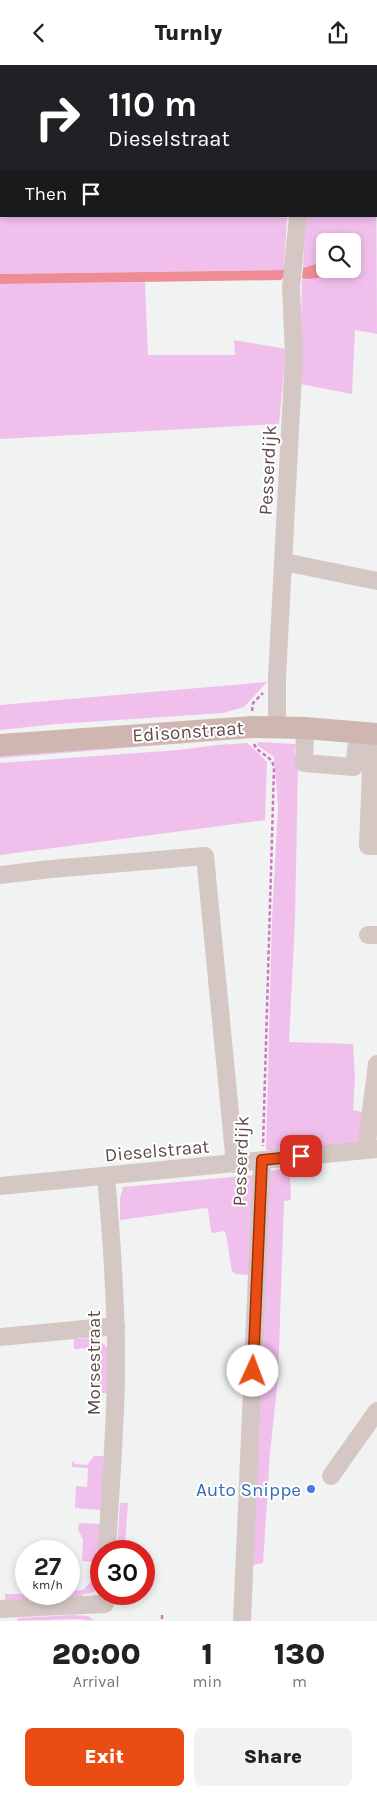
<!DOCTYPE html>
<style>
body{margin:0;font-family:Karla,sans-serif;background:#f2f2f2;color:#222;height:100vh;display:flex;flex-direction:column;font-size:19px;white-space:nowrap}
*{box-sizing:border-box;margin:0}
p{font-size:16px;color:#767676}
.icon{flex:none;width:28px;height:28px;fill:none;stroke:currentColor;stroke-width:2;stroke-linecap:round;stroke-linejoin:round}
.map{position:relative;height:1556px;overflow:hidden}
.side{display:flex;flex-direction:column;background:#fff;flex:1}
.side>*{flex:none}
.top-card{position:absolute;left:0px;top:0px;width:378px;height:152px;box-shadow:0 2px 8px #0003;background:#202124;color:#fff;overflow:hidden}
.fabs{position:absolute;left:316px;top:168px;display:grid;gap:10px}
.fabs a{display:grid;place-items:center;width:45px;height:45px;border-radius:8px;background:#fff;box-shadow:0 2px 8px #0003;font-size:25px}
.speed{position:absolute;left:15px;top:1475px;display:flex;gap:10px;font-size:25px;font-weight:700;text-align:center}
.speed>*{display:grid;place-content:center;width:65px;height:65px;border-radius:50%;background:#fff;box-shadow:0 2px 8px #0003;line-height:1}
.speed small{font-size:12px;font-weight:400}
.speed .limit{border:8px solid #d22;background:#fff;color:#111}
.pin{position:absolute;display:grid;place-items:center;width:42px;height:42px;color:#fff;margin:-21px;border-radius:10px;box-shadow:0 2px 8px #0006}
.me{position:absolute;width:55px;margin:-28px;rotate:2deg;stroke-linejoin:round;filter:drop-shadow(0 0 4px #0008)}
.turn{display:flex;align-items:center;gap:18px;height:105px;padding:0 25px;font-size:22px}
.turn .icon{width:65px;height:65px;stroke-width:2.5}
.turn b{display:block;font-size:35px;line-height:42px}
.then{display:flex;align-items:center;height:48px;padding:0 25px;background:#0003;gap:10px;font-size:19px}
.eta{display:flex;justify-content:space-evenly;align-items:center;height:85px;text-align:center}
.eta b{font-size:30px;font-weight:800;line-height:35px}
.action{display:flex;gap:10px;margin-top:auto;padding:10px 25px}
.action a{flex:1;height:58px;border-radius:8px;background:#e94d14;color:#fff;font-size:20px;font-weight:800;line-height:58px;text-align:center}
.action a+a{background:#f2f2f2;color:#222}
header{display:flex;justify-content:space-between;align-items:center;height:65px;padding:0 25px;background:#fff;font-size:22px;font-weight:800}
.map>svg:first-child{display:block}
.green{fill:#f1bfec}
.water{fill:#ef8b94}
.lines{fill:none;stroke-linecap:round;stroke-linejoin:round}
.path{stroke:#d075bd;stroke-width:2.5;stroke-dasharray:4 2.5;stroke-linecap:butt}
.minor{stroke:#d5c7c4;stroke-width:18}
.major{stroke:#d0b6b0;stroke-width:22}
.route-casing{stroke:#97320d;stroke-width:12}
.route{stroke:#e94d14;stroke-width:9}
.shop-dot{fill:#3f7fe0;stroke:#fff;stroke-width:2}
.labels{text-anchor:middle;stroke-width:4;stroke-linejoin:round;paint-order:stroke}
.street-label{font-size:19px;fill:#5f4c48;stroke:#fff}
.shop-label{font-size:19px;fill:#366cbe;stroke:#fff;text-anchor:end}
</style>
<header><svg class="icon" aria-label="back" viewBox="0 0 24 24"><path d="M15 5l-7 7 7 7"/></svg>Turnly<svg class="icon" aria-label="share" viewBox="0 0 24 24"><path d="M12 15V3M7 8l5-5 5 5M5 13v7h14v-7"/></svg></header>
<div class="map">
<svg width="377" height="1556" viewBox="0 0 377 1556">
<rect width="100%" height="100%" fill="#f0f3f2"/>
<g class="green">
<polygon points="0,0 294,0 1,1 1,21"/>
<polygon points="0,36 1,151 287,151 284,205 0,209"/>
<path d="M376 93 377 269 355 265 352 329 300 319 302 213C317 218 326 206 340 204 344 203 349 204 352 204L353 199 357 200V189H353L352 176H325V196L303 203 306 151H376Z"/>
<polygon points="145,217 148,290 235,290 234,275 286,284 279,359 0,374 0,219"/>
<polygon points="267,617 244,642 223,648 57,659 0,665 0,640"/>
<polygon points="224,675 0,693 0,687"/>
<polygon points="258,677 296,679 294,687 298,699 295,855 289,977 353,979 355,1014 353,1045 363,1047 359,1075 357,1078 269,1087 266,1084 272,854 278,741 274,692 257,680"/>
<path d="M247 678C249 679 266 695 267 697L265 755 0 790V698L178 685 217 680Z"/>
<polygon points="294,1101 290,1113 291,1135 284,1136 278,1314 270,1388 263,1498 252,1500 269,1106"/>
<polygon points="254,1110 250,1210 236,1209 232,1207 226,1169 224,1166 214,1168 211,1167 208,1144 206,1143 120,1155 120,1134 123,1122"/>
<polygon points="98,1273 108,1283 107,1328 102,1328 102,1320 92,1320 93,1301 96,1295 95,1286 90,1283 74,1284 74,1274"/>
<polygon points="94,1391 104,1391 101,1445 75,1443 76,1421 87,1422 88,1403 72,1402 72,1396 75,1399 87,1400"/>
<polygon points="120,1438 128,1438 125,1479 132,1479 132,1486 117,1486"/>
<polygon points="79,1458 101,1459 99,1501 95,1499 95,1497 82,1496 83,1474 78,1465"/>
<path d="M95 1512H99C99 1524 95 1529 83 1529L82 1533 7 1536 5 1534V1529H69V1526L83 1525Z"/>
<polygon points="73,1550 88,1551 94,1556 76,1554 17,1556 18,1553"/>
</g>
<g class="water">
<path d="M325 196V204H340C328 209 315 217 302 213L303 203Z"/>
<polygon points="284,205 285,211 281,215 0,219 0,209"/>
</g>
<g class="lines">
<g class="path">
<polyline points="0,31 1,31"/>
<polyline points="252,646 253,638 263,628"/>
<path d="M254 679C258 690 272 689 274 703L263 1081"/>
<polyline points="162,1550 162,1556"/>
</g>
<g class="minor">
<polyline points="305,1 305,0"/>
<polyline points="284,497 377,516"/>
<polyline points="277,662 277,612 294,290 291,223 298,151"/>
<polyline points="305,663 304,698 354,702 357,678 357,666"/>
<polyline points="370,668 372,679 368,781 377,781"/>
<polyline points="0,810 51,804 205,791 235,1099"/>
<polyline points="368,870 377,870"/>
<polyline points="366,1085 377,999"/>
<path d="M106 1111C112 1178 117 1245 116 1312 115 1370 110 1428 107 1486"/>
<polyline points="0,1121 377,1084"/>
<polyline points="0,1272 116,1261"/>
<polyline points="331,1411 377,1346"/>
<polyline points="0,1544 105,1539"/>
<polyline points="242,1556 262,1095"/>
</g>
<polyline class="major" points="0,680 253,662 305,663 377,669"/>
</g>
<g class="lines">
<defs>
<polyline id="route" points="253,1306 262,1095 301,1091"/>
</defs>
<use href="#route" class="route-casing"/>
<use href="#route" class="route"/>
</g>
<circle class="shop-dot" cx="311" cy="1424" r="5"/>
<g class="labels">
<g class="street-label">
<text transform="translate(267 405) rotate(-87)" y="7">Pesserdijk</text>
<text transform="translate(188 666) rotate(-4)" y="7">Edisonstraat</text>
<text transform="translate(157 1085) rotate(-5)" y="7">Dieselstraat</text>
<text transform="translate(240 1096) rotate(-88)" y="7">Pesserdijk</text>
<text transform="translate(93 1298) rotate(-90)" y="7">Morsestraat</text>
</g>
<g class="shop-label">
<text x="301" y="1431">Auto Snippe</text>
</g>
</g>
</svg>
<div class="fabs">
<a><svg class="icon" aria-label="search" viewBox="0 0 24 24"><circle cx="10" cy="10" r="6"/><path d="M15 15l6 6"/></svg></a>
</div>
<div class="speed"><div>27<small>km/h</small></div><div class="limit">30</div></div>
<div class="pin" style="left:301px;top:1091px;background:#d93025"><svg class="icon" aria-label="arrive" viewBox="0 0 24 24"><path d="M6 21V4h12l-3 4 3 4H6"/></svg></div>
<svg class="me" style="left:253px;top:1306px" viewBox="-20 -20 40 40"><circle r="19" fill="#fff"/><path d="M0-13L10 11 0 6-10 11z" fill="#e94d14"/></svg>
<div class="top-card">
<div class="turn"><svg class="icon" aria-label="right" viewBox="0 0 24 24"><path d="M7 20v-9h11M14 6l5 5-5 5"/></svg><div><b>110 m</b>Dieselstraat</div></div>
<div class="then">Then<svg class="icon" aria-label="arrive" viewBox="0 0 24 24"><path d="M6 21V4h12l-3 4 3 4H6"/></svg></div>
</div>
</div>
<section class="side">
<div class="eta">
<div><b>20:00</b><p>Arrival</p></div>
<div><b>1</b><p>min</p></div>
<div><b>130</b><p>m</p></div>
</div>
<div class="action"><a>Exit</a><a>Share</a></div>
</section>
